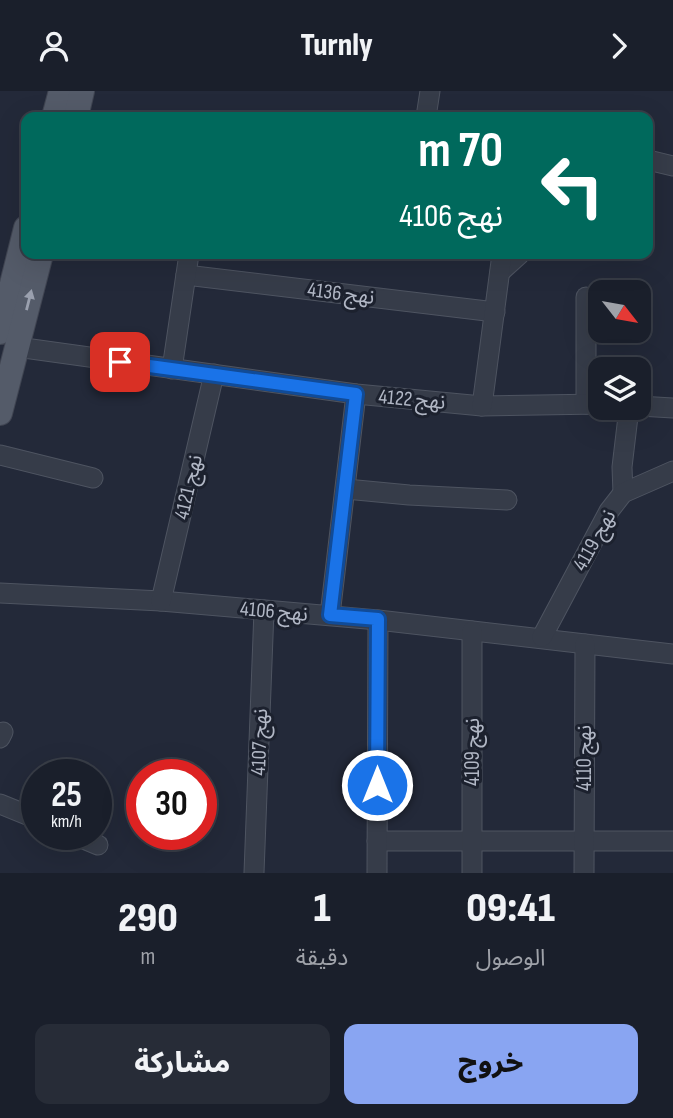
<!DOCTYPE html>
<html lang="ar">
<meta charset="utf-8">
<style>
body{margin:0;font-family:"Sofia Sans Condensed","Noto Sans Arabic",sans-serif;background:#272c37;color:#f1f3f6;direction:rtl;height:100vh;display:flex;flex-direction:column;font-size:26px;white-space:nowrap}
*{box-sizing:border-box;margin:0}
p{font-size:23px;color:#9fa2a9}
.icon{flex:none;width:38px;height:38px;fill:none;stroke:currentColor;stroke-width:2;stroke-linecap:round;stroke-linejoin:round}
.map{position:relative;height:782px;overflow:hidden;direction:ltr}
.details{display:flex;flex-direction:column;background:#1a1f2b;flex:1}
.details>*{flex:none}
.guide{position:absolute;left:21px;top:21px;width:632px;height:147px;border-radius:14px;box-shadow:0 7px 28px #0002,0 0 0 2px #383d47;direction:rtl;background:#00695c;color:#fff;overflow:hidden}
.needle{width:46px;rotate:121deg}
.fabs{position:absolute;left:588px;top:189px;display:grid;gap:14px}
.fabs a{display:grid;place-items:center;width:63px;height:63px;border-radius:14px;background:#1a1f2b;box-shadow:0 7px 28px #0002,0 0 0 2px #383d47;font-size:35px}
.speed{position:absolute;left:21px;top:668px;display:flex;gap:14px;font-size:35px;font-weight:700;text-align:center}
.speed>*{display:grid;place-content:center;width:91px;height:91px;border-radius:50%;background:#1a1f2b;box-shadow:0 7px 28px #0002,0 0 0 2px #383d47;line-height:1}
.speed small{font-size:18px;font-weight:400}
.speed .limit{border:10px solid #d22;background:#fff;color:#111}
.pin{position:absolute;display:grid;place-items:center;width:60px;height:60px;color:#fff;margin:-30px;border-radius:14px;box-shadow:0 4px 10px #0006}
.me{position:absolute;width:77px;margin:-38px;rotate:0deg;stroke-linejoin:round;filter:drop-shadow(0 0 5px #0008)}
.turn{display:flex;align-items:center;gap:24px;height:147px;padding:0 35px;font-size:32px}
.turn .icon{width:91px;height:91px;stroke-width:2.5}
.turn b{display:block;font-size:49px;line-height:60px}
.eta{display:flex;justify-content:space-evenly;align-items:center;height:119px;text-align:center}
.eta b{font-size:42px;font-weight:800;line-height:49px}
.button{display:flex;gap:14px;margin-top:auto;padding:14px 35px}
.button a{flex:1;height:80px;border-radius:14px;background:#89a5f2;color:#111;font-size:28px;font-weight:800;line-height:80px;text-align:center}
.button a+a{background:#272c37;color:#f1f3f6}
header{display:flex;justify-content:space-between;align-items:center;height:91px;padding:0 35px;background:#1a1f2b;font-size:32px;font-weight:800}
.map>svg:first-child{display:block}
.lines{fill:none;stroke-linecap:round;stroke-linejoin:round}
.minor-casing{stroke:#4e5461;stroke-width:21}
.major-casing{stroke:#404552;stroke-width:26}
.minor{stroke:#363c49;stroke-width:19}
.major{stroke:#545b69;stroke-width:24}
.oneway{fill:#9aa0ae}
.route-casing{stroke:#114b97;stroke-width:18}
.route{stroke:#1a73e8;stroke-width:12}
.labels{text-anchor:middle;stroke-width:6;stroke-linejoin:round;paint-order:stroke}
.street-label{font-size:21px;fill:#b1b7c5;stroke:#1c212e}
</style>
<header><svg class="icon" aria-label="forward" viewBox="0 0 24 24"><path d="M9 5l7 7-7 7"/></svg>Turnly<svg class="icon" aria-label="person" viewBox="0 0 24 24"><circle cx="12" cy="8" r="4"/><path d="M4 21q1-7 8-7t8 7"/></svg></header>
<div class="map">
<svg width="673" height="782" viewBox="0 0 673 782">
<rect width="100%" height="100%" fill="#232939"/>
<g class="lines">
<defs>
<g id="minor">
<polyline points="426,26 430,0"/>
<polyline points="648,69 673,75"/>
<polyline points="500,181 520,163"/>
<polyline points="186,184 495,221"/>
<polyline points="586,206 586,313"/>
<polyline points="17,256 356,303 482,315 600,313"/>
<polyline points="172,278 189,163"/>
<polyline points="482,315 502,163"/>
<polyline points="639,315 673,317"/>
<polyline points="0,364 93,387"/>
<polyline points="346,398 409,404 507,409"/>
<polyline points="623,402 622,376 629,317"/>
<polyline points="0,502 161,510 378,529 673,563"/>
<polyline points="161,510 214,283"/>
<polyline points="330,524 356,303"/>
<polyline points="542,546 609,420 623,402 673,380"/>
<polyline points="0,647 3,641"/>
<polyline points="0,713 37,728"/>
<polyline points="74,744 98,754"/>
<polyline points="377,750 673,750"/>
<polyline points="254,782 264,519"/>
<polyline points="377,782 378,529"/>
<polyline points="472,782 472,540"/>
<polyline points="584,782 585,553"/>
</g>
<g id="major">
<polyline points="54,26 61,0"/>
<polyline points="76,26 82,0"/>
<polyline points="0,241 26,137"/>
<polyline points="0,322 41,163"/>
</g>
</defs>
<use href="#minor" class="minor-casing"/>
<use href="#major" class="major-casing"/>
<use href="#minor" class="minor"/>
<use href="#major" class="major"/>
</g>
<defs><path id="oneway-solid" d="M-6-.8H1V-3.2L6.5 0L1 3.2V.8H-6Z" transform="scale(1.75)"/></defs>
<use class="oneway" href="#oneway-solid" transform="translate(29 209) rotate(-76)"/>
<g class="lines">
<defs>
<polyline id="route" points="120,271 356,303 330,524 378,528 377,694"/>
</defs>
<use href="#route" class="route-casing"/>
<use href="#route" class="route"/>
</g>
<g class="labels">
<g class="street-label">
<text transform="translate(341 202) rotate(7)" y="7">نهج 4136</text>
<text transform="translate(412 308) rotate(5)" y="7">نهج 4122</text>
<text transform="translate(188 396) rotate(-77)" y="7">نهج 4121</text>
<text transform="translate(594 449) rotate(-61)" y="7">نهج 4119</text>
<text transform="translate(274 520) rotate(5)" y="7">نهج 4106</text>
<text transform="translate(259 651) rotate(-88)" y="7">نهج 4107</text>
<text transform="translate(472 661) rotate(-90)" y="7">نهج 4109</text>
<text transform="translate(584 667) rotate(-90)" y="7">نهج 4110</text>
</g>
</g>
</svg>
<div class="fabs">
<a><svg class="needle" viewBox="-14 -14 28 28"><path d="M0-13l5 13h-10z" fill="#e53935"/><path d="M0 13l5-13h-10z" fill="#9fa2a9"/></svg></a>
<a><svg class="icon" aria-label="layers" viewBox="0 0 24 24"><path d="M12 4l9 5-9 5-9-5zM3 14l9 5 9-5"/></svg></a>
</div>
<div class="speed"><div>25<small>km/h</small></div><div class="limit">30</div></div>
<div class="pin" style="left:120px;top:271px;background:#d93025"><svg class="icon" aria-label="arrive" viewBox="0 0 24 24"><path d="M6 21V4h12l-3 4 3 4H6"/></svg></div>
<svg class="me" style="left:377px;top:694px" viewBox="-20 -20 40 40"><circle r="17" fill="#1a73e8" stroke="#fff" stroke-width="3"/><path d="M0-11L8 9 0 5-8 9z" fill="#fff"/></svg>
<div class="guide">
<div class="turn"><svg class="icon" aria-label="left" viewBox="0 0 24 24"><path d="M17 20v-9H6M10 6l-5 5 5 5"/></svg><div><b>70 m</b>نهج 4106</div></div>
</div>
</div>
<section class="details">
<div class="eta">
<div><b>09:41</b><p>الوصول</p></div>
<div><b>1</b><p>دقيقة</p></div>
<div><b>290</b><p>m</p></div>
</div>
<div class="button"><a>خروج</a><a>مشاركة</a></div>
</section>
